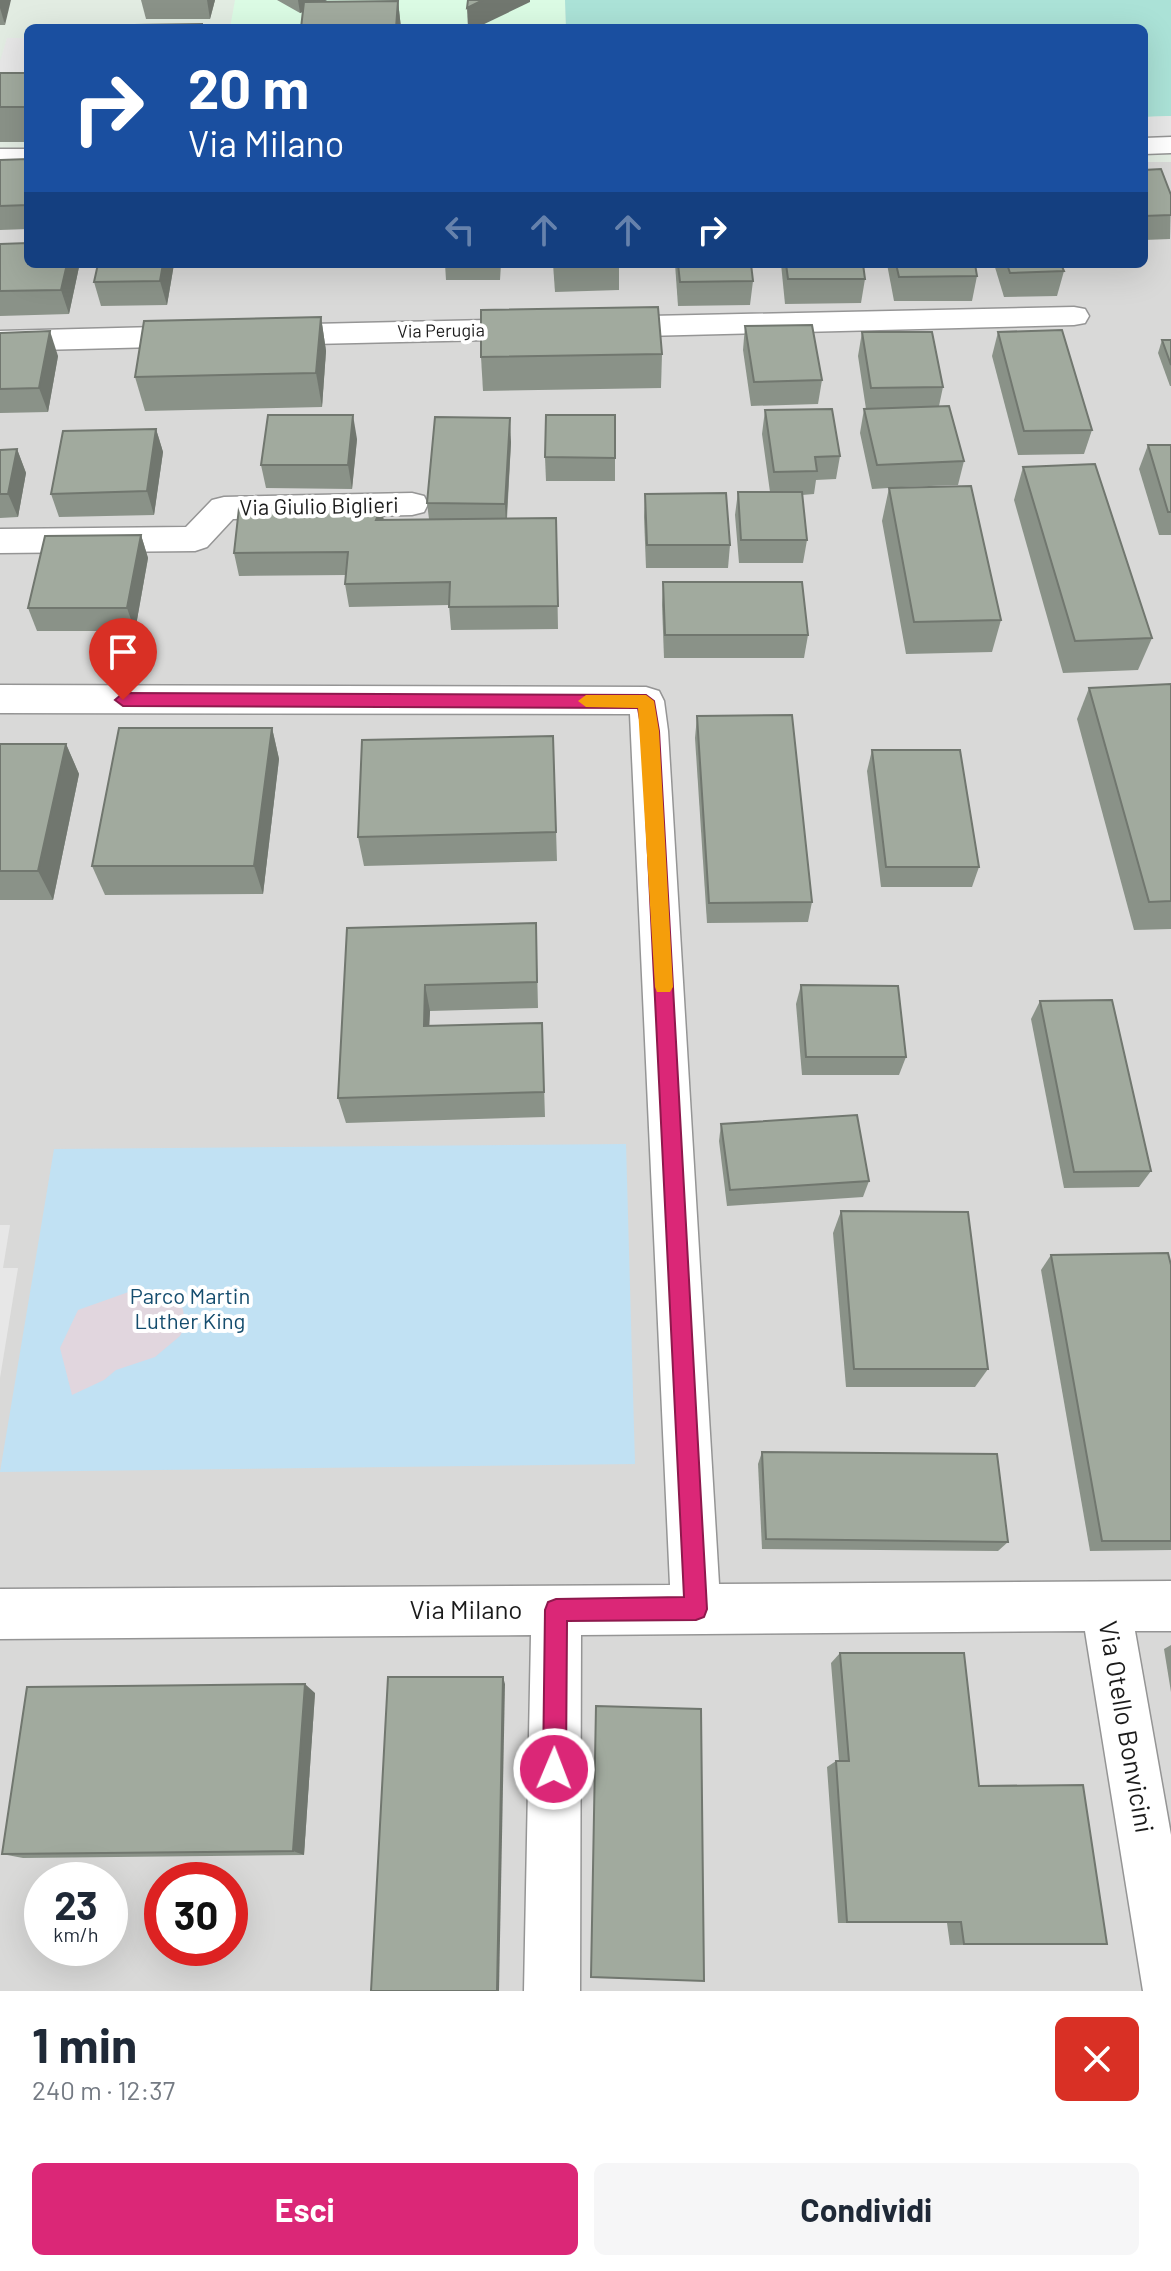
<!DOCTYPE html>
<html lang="it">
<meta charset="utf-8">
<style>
body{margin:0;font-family:Barlow,sans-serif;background:#f6f6f7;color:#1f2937;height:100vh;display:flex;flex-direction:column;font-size:30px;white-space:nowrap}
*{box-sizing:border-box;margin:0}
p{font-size:26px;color:#747a83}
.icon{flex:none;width:44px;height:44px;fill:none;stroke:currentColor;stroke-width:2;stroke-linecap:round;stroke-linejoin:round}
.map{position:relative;height:1991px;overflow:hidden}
.details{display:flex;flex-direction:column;background:#fff;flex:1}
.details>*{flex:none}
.banner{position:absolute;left:24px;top:24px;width:1124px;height:244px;border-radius:12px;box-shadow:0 8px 32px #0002;background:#1a4fa0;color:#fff;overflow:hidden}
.speed{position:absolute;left:24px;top:1862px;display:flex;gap:16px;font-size:40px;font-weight:700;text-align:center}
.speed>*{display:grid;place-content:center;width:104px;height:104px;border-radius:50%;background:#fff;box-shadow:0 8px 32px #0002;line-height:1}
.speed small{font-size:20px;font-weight:400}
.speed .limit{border:12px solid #d22;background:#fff;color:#111}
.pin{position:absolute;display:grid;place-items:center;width:68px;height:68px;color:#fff;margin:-82px -34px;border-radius:50% 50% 50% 0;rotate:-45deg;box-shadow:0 0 8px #0007}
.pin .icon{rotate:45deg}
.me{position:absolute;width:88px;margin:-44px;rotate:1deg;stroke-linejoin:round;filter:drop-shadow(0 0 6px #0008)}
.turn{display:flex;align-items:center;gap:28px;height:168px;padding:0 32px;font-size:36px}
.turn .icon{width:104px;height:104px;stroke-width:2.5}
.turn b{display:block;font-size:56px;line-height:68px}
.lanes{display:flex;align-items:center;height:76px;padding:0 32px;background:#0003;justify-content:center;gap:40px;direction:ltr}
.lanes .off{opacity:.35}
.round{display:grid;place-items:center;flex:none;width:84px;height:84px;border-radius:12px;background:#f6f6f7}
.overview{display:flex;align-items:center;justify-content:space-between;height:136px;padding:0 32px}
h1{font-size:48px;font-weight:700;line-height:60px}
.primary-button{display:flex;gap:16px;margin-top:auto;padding:16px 32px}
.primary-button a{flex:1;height:92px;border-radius:12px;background:#db2777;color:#fff;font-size:32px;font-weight:700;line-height:92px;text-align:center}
.primary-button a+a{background:#f6f6f7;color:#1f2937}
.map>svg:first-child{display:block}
.residential{fill:#d9d9d8;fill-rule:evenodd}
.education{fill:#dbfbe4}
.grass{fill:#abe2d7}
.park{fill:#c1e1f3}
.parking{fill:#e7e7e7}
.plaza{fill:#e1d6de}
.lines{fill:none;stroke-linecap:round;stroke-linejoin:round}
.minor-casing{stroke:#959595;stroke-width:3}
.minor{fill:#fff;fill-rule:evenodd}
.wall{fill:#8a9288}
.shaded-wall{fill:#71776f}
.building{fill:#a1aa9e;stroke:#71776f;stroke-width:2}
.route{fill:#db2777;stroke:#8e194d;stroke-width:2}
.slow{fill:#f59e0b}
.labels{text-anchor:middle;stroke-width:8;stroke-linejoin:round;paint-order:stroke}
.far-street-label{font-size:18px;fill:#1b1b1b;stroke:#fff}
.street-label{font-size:22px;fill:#1b1b1b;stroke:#fff}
.park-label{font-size:22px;fill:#154d6e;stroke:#fff}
.near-street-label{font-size:26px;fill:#1b1b1b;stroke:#fff}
</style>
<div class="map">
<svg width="1171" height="1991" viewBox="0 0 1171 1991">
<rect width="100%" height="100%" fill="#e2ece2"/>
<path class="residential" d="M1144 162H1171V1991H0V170H28V264H1144ZM42 1880H110V1948H42ZM162 1880H230V1948H162Z"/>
<polygon class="education" points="235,0 565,0 566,28 230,28"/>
<polygon class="grass" points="565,0 1171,0 1171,116 1144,117 1144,28 566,28"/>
<polygon class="park" points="626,1144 635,1464 0,1472 54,1149"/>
<g class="parking">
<polygon points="7,38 28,38 28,98 0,98 0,61"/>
<polygon points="1171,116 1171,154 1144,155 1144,117"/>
<polygon points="0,1225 10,1225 3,1268 18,1268 0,1378"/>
</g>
<polygon class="plaza" points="137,1289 172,1295 183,1309 185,1326 180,1336 155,1357 116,1370 104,1380 72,1395 60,1348 78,1310"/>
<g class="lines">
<defs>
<g id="minor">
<polygon points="1171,137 1171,153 1144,154 1144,138"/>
<rect x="0" y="149" width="28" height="16"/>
<polygon points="1074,307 1085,309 1089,316 1085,323 1074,325 604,337 593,334 589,327 593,320 604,317"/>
<polygon points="536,319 547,322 551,329 547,336 536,339 268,345 257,342 253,335 257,328 268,325"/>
<polygon points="196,326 207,329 211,336 207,343 196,346 0,351 0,331"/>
<polygon points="412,493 424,496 428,504 424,512 412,515 233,519 207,547 195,551 0,553 0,529 186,527 212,500 224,497"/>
<polygon points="0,685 646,687 659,691 664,701 668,731 719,1584 1171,1581 1171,1631 1135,1631 1171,1835 1171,1991 1143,1991 1085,1631 581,1635 580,1991 524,1991 531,1635 0,1639 0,1589 670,1585 630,714 0,713"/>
</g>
</defs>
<use href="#minor" class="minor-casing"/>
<use href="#minor" class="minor"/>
</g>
<g class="wall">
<polygon points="0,0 5,25 0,25"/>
<polygon points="141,0 215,0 210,19 146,19"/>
<polygon points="277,0 327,0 323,2 398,1 401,28 301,28 303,12 300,13"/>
<rect x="0" y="107" width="28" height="35"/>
<polygon points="28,159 28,229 0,230 0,160"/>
<polygon points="1144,170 1171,195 1170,239 1144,240"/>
<polygon points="0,244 28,264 79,264 79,267 69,314 0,316"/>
<polygon points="174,264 167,305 101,306 94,282"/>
<polygon points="445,264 501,264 500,280 446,280"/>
<polygon points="553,264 619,264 619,290 555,292"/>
<polygon points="675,264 751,264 753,281 750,305 678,306"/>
<polygon points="781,264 863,264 865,279 861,303 785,304"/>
<polygon points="887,264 975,264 977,276 972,301 894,301"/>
<polygon points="994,264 1061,264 1064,271 1057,296 1004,297"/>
<polygon points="321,317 326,351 322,407 145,411 135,377"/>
<polygon points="745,326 822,380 818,404 751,406 743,350"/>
<polygon points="862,332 943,387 939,406 964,461 958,485 902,487 1001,620 992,652 906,654 882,521 889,488 872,489 860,433 864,409 866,409 858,356"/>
<polygon points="998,332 1092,430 1084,454 1018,455 992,356"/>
<polygon points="0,333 58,356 48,412 0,413"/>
<polygon points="1162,340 1171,340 1171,386 1170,386 1158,353"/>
<polygon points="662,354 661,388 483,391 481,357"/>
<polygon points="765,410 840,456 836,479 816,480 814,494 802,495 807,540 803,563 739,563 735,515 738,492 770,492 762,434"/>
<polygon points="156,429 163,452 154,515 59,517 51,494"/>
<polygon points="357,439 352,489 266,488 261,465"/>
<polygon points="511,442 507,519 556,518 558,629 451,630 449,605 349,607 345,584 346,575 239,576 234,553 384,520 429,519 427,503"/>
<polygon points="1148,445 1171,445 1171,535 1159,535 1139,469"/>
<polygon points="17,449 26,473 18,517 0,518 0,450"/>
<polygon points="545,457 615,458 615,481 546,481"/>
<polygon points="1023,467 1152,638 1138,670 1063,673 1014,500"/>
<polygon points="645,494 730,545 728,568 646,568 644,517"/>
<polygon points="141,535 148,558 135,631 37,631 28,608"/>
<polygon points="663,582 808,635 804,658 664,658 662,605"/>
<polygon points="1171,684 1171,929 1134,930 1077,719 1089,688"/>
<polygon points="697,716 812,902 808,922 707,923 695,738"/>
<polygon points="272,728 279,759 263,894 105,895 92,866"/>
<polygon points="553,736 557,861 364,866 358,837"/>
<polygon points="0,744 66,744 79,774 53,900 0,900"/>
<polygon points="872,750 979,867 972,887 881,887 867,771"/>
<polygon points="536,923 538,1008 430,1011 429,1026 542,1023 545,1117 346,1123 338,1098 347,928"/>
<polygon points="801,985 906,1057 899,1075 802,1075 796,1004"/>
<polygon points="1040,1001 1151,1171 1139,1187 1064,1188 1031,1019"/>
<polygon points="721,1124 869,1181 863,1197 727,1206 719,1141"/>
<polygon points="841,1211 988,1369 975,1387 846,1387 833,1233"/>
<polygon points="1051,1255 1171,1265 1171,1550 1090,1551 1041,1270"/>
<polygon points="762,1452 1008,1542 998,1551 762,1549 758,1464"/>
<polygon points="1171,1645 1171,1692 1164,1649"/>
<polygon points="840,1653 979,1786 1107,1944 950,1945 947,1923 838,1923 827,1767 836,1761 839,1761 831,1663"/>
<polygon points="315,1693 304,1855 23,1858 2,1854"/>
</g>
<g class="shaded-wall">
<polygon points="0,0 11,0 5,25 0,8"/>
<polygon points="207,0 215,0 210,19"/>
<polygon points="298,0 327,0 300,13"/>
<polygon points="483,0 530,0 530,2 476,28 468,28 467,8"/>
<polygon points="398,1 401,28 396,28"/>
<polygon points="67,264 79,264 79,267 69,314 61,290"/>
<polygon points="163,264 174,264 167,305 160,281"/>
<polygon points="321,317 326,351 322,407 316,373"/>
<polygon points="50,331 58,356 48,412 39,388"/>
<polygon points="353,415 357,439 352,489 348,465"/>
<polygon points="510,418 511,442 506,527 505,504"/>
<polygon points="156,429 163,452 154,515 147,491"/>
<polygon points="17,449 26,473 18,517 8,494"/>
<polygon points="382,506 385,530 376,520"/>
<polygon points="141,535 148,558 135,631 127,608"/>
<polygon points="272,728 279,759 263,894 254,866"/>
<polygon points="66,744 79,774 53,900 38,871"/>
<polygon points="425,985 430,1011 428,1052 424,1026"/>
<polygon points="503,1677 505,1684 499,1991 497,1991"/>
<polygon points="305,1684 315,1693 304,1855 293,1851"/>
</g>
<g class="building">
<polygon points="468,0 483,0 467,8"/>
<polygon points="398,1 396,28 301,28 304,2"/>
<polygon points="202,24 202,28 134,28 135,25"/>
<rect x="0" y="73" width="28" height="34"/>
<polygon points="28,159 28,205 0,206 0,160"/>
<polygon points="1161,169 1171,195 1171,215 1144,216 1144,170"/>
<polygon points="28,243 28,264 67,264 61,290 0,291 0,244"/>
<polygon points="98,264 163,264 160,281 94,282"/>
<polygon points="554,264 619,264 619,266 555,267"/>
<polygon points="678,264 751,264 753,281 680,282"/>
<polygon points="786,264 863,264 865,279 788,279"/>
<polygon points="896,264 975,264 977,276 899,277"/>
<polygon points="1007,264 1061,264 1064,271 1010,273"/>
<polygon points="658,307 662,354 481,357 481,310"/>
<polygon points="321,317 316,373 135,377 144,321"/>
<polygon points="812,325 822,380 754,382 745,326"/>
<polygon points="1062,330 1092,430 1024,431 998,332"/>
<polygon points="50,331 39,388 0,389 0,333"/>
<polygon points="862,332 932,332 943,387 871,388"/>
<polygon points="1162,340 1171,340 1171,365"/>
<polygon points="949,406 964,461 877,465 864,409"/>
<polygon points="832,409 840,456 815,457 817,471 774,472 765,410"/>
<polygon points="268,415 353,415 348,465 261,465"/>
<polygon points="546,415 615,415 615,458 545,457"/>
<polygon points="435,417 510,418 505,504 427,503"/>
<polygon points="156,429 147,491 51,494 63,431"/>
<polygon points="1148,445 1171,445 1171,512 1168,512"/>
<polygon points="17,449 8,494 0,494 0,450"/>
<polygon points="1095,464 1152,638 1075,641 1023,467"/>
<polygon points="971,486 1001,620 914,622 889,488"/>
<polygon points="738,492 802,492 807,540 741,540"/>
<polygon points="726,493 730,545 647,545 645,494"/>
<polygon points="382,506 376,520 556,518 558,606 449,607 450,582 345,584 348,552 234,553 239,508"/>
<polygon points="141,535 127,608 28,608 45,536"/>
<polygon points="663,582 802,582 808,635 665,635"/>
<polygon points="1171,684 1171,901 1149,902 1089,688"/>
<polygon points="792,715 812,902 709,903 697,716"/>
<polygon points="119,728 272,728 254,866 92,866"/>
<polygon points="553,736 556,832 358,837 362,740"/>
<polygon points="0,744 66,744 38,871 0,871"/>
<polygon points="872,750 960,750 979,867 886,867"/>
<polygon points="536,923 537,982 425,985 424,1026 542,1023 544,1092 338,1098 347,928"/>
<polygon points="801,985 898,986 906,1057 806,1057"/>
<polygon points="1112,1000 1151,1171 1074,1172 1040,1001"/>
<polygon points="857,1115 869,1181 730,1190 721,1124"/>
<polygon points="841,1211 968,1212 988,1369 854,1369"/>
<polygon points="1168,1253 1171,1265 1171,1541 1102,1541 1051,1255"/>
<polygon points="762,1452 997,1454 1008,1542 766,1539"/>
<polygon points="840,1653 964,1653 979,1786 1083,1785 1107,1944 964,1944 961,1922 847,1922 836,1761 849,1761"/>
<polygon points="388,1677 503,1677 497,1991 371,1991"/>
<polygon points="305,1684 293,1851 2,1854 27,1687"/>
<polygon points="596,1706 701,1709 704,1981 591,1977"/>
</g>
<polygon class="route" points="123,693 646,695 654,701 659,731 707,1609 704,1617 696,1620 567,1621 566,1769 563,1777 554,1780 546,1777 543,1769 545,1610 548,1602 556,1599 684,1597 642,731 638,708 123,706 115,700"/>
<polygon class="slow" points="586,695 646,695 654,701 659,731 673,987 670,992 657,992 655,987 638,708 586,707 578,701"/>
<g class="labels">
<g class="far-street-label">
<text transform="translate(441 331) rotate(-1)" y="6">Via Perugia</text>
</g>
<g class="street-label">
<text transform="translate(319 506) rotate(-1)" y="8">Via Giulio Biglieri</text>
</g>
<g class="park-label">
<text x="190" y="1304">Parco Martin<tspan x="190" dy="25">Luther King</tspan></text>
</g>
<g class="near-street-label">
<text x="466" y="1619">Via Milano</text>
<text transform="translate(1126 1727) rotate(80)" y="9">Via Otello Bonvicini</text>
</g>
</g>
</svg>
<div class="speed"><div>23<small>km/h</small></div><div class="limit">30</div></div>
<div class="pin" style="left:123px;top:700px;background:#d93025"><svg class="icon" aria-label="arrive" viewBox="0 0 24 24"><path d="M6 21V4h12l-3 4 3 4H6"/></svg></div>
<svg class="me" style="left:554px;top:1769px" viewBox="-20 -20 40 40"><circle r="17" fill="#db2777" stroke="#fff" stroke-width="3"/><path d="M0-11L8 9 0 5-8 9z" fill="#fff"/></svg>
<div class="banner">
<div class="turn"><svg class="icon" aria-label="right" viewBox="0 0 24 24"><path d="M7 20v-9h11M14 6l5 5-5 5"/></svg><div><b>20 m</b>Via Milano</div></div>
<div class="lanes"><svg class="icon off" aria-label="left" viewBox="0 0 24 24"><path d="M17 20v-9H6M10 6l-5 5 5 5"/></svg><svg class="icon off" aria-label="ahead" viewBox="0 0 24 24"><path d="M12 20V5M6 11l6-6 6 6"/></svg><svg class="icon off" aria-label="ahead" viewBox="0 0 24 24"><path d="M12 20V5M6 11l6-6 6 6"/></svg><svg class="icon" aria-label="right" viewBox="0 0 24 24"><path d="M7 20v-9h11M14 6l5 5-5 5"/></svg></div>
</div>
</div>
<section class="details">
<div class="overview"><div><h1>1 min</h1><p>240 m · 12:37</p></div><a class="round" style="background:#d93025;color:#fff"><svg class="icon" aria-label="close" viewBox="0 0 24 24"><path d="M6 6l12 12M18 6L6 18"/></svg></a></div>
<div class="primary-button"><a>Esci</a><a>Condividi</a></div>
</section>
